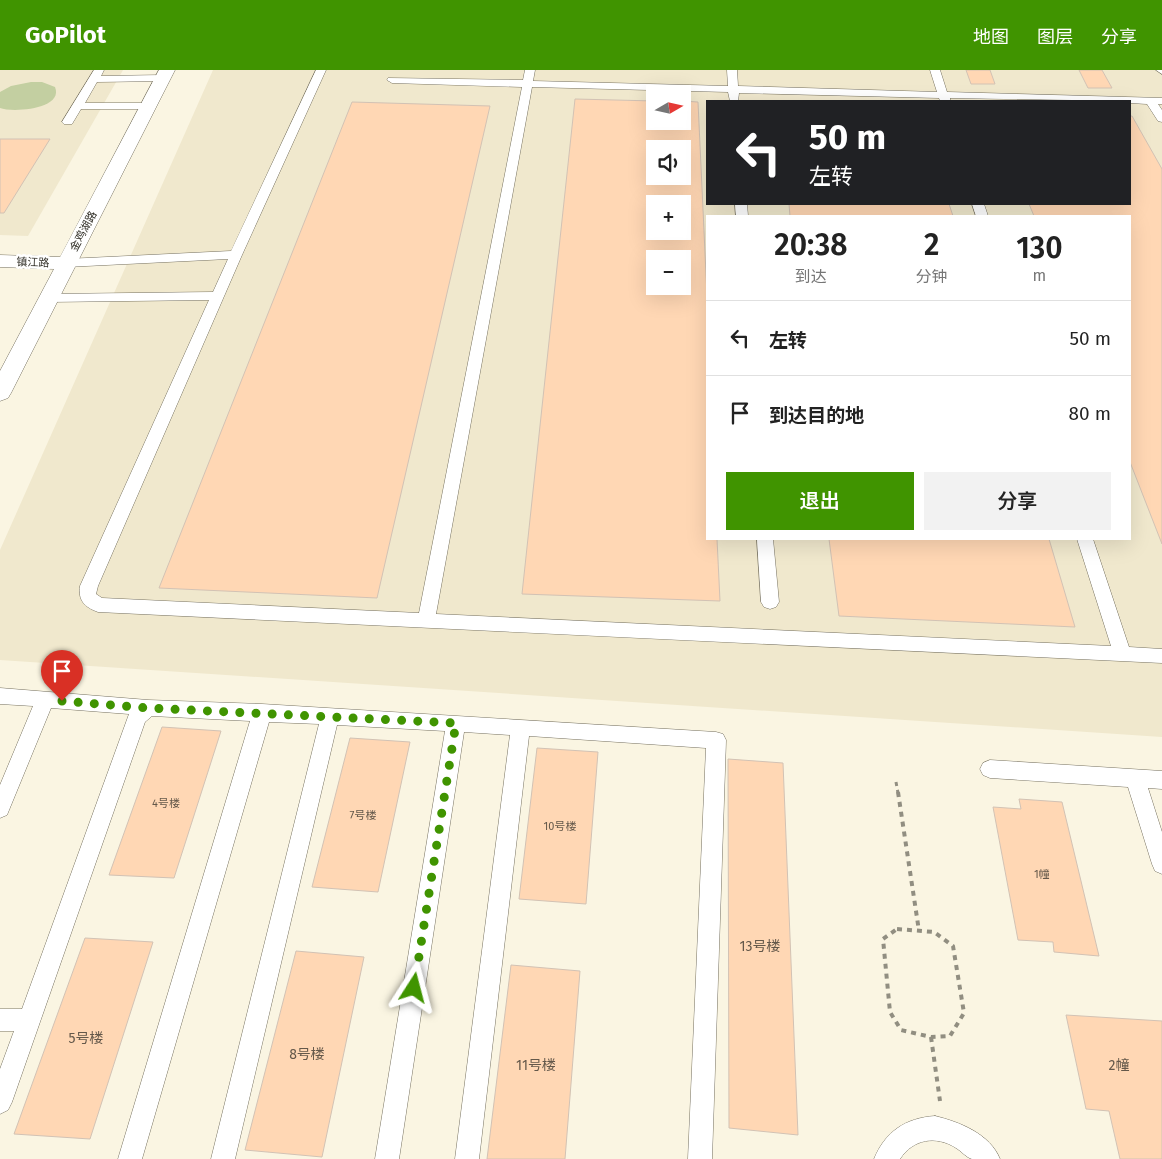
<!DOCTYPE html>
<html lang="zh">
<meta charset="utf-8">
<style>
body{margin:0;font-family:"Fira Sans","Noto Sans SC",sans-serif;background:#f2f2f2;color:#222;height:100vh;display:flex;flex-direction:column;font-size:19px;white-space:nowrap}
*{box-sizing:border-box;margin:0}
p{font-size:16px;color:#767676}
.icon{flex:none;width:28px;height:28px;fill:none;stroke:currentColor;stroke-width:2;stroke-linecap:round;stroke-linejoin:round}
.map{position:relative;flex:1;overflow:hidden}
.sheet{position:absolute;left:706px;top:145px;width:425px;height:325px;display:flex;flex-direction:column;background:#fff;border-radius:0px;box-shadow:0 5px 20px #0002}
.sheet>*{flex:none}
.banner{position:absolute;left:706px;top:30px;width:425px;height:105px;border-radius:0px;box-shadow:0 5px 20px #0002;background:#202124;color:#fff;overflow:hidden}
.needle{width:32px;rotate:81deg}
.fabs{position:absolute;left:646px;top:15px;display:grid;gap:10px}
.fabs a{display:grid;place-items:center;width:45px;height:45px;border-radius:0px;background:#fff;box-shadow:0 5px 20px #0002;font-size:25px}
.pin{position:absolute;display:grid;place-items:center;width:42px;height:42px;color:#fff;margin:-51px -21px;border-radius:50% 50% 50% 0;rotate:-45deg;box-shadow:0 0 5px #0007}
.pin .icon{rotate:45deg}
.me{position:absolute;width:55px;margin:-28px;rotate:9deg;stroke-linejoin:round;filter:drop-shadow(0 0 4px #0008)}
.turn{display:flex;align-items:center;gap:18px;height:105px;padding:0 20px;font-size:22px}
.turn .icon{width:65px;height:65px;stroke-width:2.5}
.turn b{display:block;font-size:35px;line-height:42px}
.eta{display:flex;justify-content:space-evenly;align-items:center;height:85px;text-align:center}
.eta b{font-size:30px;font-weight:600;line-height:35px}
.button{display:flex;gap:10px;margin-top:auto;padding:10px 20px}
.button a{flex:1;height:58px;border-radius:0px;background:#409400;color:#fff;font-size:20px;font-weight:600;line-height:58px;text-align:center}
.button a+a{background:#f2f2f2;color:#222}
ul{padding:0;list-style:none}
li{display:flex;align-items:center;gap:15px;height:75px;padding:0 20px;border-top:1px solid #e0e0e0}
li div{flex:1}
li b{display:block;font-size:19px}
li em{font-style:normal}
header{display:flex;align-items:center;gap:30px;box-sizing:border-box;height:70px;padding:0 25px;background:#409400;color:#fff}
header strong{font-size:24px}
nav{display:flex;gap:28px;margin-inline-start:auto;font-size:18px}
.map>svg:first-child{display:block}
.built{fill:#f0e8cd;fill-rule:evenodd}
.green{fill:#c3cfa1}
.building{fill:#ffd7b4;stroke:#d2c2b4;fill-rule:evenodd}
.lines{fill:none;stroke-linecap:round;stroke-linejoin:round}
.service-casing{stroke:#777261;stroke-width:1}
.tertiary-casing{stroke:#777261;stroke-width:1}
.path-far1{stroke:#918e81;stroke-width:3;stroke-dasharray:4 4;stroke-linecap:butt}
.path{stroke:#918e81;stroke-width:4;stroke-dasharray:5 5;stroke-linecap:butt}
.service{fill:#fff;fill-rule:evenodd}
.tertiary{fill:#fff;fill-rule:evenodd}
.route{stroke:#409400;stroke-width:9;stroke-dasharray:0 16.2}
.labels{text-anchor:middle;stroke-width:5;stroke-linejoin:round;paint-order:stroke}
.far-street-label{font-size:11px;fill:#302e26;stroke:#fff}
.number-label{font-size:11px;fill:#64584a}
.near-number-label{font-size:14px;fill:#64584a}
</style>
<header>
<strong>GoPilot</strong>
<nav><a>地图</a><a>图层</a><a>分享</a></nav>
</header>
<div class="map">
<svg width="1162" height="1089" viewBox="0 0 1162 1089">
<rect width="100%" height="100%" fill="#faf5e2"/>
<g class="built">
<polygon points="0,0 123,0 28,166 0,165"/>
<path d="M213 0H1162V667L0 590V480ZM655 24H682V51H655ZM708 31H1130V134H708ZM655 79H682V106H655ZM655 134H682V161H655ZM708 146H1130V469H708ZM655 189H682V216H655Z"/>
</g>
<path class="green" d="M31 12H42L55 17C64 39 13 43 0 38V22L11 16Z"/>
<g class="building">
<polygon points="966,0 990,0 995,14 971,14"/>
<polygon points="1079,0 1102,0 1112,18 1088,18"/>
<path d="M575 29 655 31V51H682V31L698 32 708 247V469H717L720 531 522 524ZM655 79H682V106H655ZM655 134H682V161H655ZM655 189H682V216H655Z"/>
<polygon points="352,32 490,36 377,528 159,518"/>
<polygon points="1130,46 1132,46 1162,99 1162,474 1130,392 1130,146 1034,146 1029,134 1130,134"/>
<polygon points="0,69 50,69 4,143 0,143"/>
<polygon points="789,134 949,134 953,146 790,146"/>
<polygon points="829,469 1049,469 1075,557 839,546"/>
<polygon points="162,657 221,661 174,808 109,805"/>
<polygon points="350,668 410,672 378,822 312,817"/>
<polygon points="537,678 598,682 586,834 519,829"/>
<polygon points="728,689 783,693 798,1065 729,1058"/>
<polygon points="1019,729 1062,732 1099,886 1054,882 1053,872 1018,870 993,737 1021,739"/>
<polygon points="85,868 153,872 90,1069 14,1064"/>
<polygon points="296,881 364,887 322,1087 245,1080"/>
<polygon points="511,895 580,901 565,1089 487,1089"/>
<polygon points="1066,945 1162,951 1162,1089 1120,1089 1109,1041 1086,1039"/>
</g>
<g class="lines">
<defs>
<g id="service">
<polygon points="94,0 104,0 101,6 163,5 168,8 163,11 97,12 85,33 149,33 154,36 149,39 81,39 72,54 64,54 62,52"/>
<path d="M316 0H326L242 185 98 516 96 524 102 528 419 543 522 17 392 13 387 10 388 8 523 10 525 0H535L533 11 728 16 727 0H737L738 16 937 22 930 0H940L947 22 1162 28V34H1158L1162 40V52L1158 51 1147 34 1130 33V31L950 28V31H940L939 28 739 23 738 31H730L728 22 532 17 436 544 1111 576 1077 469H1093L1129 577 1162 579V593L98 542C84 537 78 530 80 516L209 230 48 232 41 228 48 224 213 222 228 189 66 197 60 193 66 189 231 181Z"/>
<polygon points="1156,0 1162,0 1162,4"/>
<polygon points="735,134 747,134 748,146 736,146"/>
<polygon points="972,134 984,134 988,146 976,146"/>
<polygon points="757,469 773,469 779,532 776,537 770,539 764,537 761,532"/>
<polygon points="0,618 148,630 262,634 716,662 723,664 726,670 712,1089 688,1089 706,678 529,666 479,1089 455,1089 510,665 464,662 399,1089 375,1089 445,661 337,655 235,1089 211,1089 319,654 269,652 142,1089 118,1089 250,651 152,646 145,652 12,1032 8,1040 0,1044 0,999 14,961 0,961 0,939 22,939 129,644 51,638 7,745 0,748 0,715 33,636 0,634"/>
<polygon points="990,690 1162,701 1162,719 1148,718 1162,762 1162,804 1155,801 1152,794 1128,717 990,708 983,705 980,699 983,693"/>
<path d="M935 1046C960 1052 990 1064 1000 1089 992 1089 981 1089 972 1089 967 1088 961 1081 956 1078 936 1065 913 1069 900 1089H874C885 1062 905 1048 935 1046Z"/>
</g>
<polygon id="tertiary" points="159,0 175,0 11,323 8,328 0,331 0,301 54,199 0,197 0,185 60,187"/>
</defs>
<use href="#service" class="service-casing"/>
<use href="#tertiary" class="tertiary-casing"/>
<polyline class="path-far1" points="896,712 898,723"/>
<g class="path">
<polyline points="898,722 919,861"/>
<polygon points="897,859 934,862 953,876 964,943 950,966 931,967 901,960 890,942 883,869"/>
<polyline points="931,967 940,1031"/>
</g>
<use href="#service" class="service"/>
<use href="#tertiary" class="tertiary"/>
</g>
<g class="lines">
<polyline class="route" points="62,631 148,638 456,653 414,918"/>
</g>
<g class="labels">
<g class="far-street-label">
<text transform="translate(83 161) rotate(-62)" y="4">金鸡湖路</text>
<text transform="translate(33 192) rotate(2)" y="4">镇江路</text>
</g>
<g class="number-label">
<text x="166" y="737">4号楼</text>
<text x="363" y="749">7号楼</text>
<text x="560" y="760">10号楼</text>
<text x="1042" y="808">1幢</text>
</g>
<g class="near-number-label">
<text x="760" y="881">13号楼</text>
<text x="86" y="973">5号楼</text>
<text x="307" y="989">8号楼</text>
<text x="536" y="1000">11号楼</text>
<text x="1119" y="1000">2幢</text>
</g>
</g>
</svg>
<div class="fabs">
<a><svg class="needle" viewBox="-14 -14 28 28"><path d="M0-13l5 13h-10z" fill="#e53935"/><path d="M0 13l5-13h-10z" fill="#767676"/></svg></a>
<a><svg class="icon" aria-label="sound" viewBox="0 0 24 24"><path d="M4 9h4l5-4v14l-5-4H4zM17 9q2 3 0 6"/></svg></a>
<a>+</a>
<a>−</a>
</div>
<div class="pin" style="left:62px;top:631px;background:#d93025"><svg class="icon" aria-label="arrive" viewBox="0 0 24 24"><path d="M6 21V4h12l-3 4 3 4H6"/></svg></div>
<svg class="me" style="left:414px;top:918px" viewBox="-20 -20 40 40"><path d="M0-17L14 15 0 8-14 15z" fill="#409400" stroke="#fff" stroke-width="4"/></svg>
<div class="banner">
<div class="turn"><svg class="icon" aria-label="left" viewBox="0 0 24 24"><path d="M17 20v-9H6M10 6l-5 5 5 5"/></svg><div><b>50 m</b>左转</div></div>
</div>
<section class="sheet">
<div class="eta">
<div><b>20:38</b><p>到达</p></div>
<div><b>2</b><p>分钟</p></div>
<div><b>130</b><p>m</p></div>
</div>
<ul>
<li><svg class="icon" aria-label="left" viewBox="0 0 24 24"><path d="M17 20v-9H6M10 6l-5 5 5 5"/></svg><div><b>左转</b></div><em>50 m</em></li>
<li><svg class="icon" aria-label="arrive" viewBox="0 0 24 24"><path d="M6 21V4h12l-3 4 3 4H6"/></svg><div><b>到达目的地</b></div><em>80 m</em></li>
</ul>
<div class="button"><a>退出</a><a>分享</a></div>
</section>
</div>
